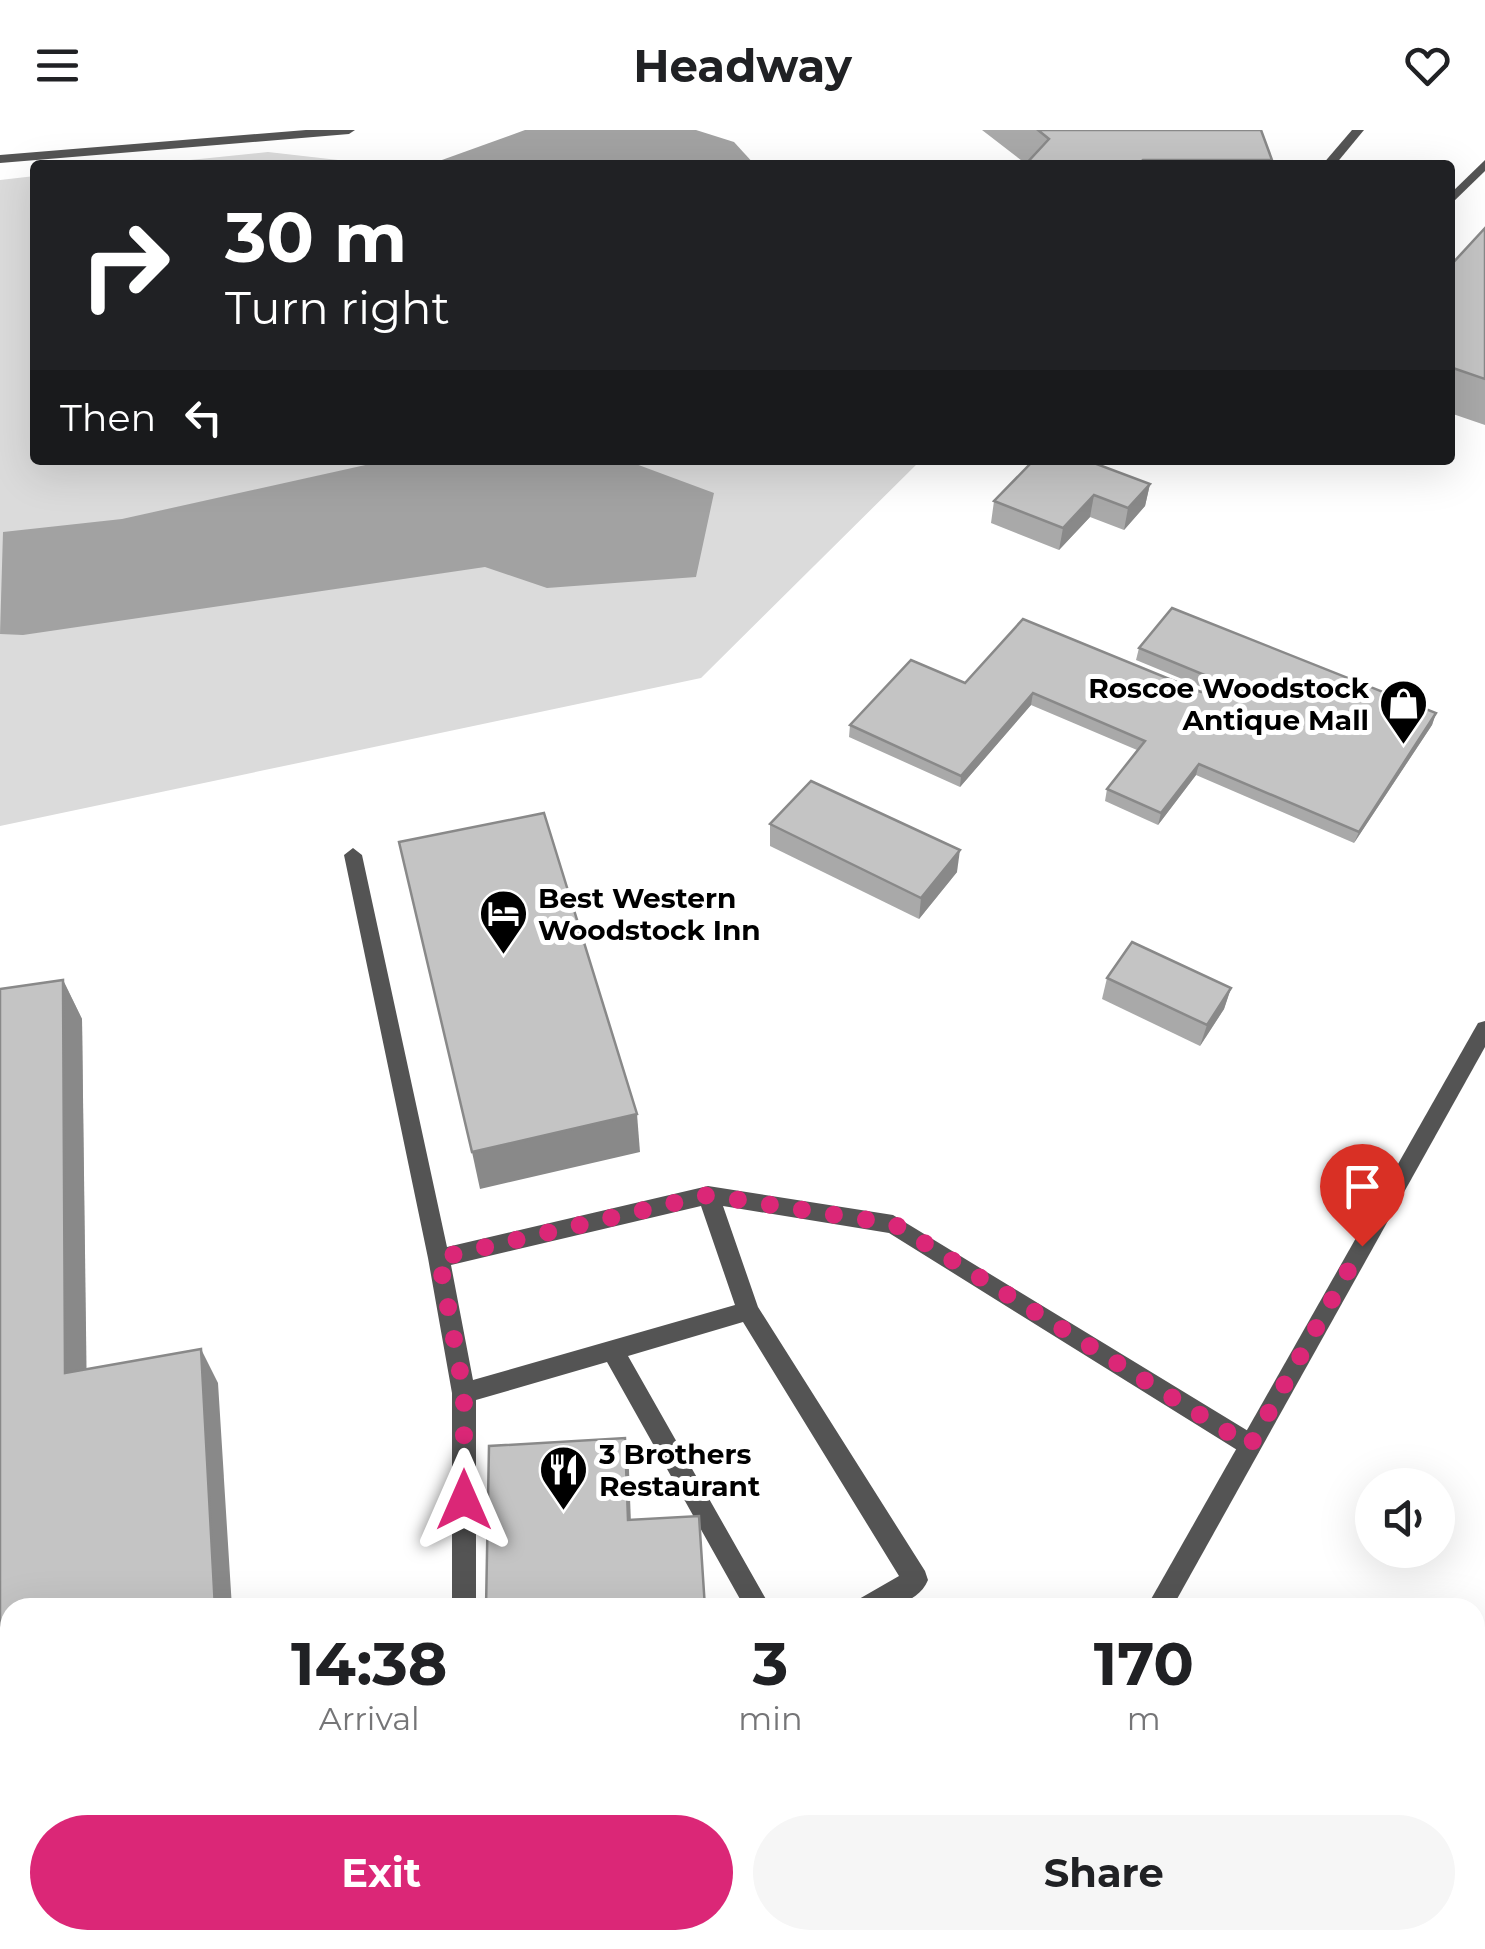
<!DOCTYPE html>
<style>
body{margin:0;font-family:Montserrat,sans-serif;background:#f6f6f6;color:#202124;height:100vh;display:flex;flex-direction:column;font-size:38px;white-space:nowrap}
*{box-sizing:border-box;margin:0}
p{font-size:32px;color:#757577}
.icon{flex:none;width:55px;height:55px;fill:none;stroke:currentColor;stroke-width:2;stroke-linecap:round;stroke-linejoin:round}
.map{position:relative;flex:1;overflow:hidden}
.details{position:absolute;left:0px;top:1468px;width:1485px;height:352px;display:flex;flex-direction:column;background:#fff;border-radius:30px 30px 0 0;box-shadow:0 10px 40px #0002}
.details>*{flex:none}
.hud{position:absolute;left:30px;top:30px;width:1425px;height:305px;border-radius:10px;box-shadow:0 10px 40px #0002;background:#202124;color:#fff;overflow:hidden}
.buttons{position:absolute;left:1355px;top:1338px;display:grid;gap:20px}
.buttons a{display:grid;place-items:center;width:100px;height:100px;border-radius:50%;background:#fff;box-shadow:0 10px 40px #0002;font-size:50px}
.pin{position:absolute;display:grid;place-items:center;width:85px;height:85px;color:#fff;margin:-102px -42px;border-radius:50% 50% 50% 0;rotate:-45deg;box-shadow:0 0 10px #0007}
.pin .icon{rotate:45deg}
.me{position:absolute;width:110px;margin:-55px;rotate:0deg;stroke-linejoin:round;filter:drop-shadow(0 0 8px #0008)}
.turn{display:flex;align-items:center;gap:35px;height:210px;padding:0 30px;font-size:45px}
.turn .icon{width:130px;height:130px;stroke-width:2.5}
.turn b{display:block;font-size:70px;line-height:85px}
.then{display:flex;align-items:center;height:95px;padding:0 30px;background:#0003;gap:20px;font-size:38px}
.eta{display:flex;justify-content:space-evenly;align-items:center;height:170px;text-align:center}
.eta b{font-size:60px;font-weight:700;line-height:70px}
.cta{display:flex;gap:20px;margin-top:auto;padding:20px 30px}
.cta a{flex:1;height:115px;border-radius:60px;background:#db2777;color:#fff;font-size:40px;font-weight:700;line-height:115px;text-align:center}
.cta a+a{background:#f6f6f6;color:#202124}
header{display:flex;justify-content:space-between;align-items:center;height:130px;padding:0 30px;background:#fff;font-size:45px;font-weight:700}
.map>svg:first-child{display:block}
.green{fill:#dbdbdb}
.water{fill:#a2a2a2}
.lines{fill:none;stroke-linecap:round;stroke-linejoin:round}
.primary-casing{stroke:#dbdbdb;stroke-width:5}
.service{fill:#545454;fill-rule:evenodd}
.minor{fill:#545454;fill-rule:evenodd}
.tertiary{fill:#545454;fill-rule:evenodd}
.primary{fill:#000;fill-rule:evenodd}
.wall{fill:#a9a9a9}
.shaded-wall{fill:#898989}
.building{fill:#c4c4c4;stroke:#898989;stroke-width:2.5}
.route{stroke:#db2777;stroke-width:18;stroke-dasharray:0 32.4}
.labels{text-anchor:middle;stroke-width:10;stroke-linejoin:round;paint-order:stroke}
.poi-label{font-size:28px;font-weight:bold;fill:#000;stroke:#fff;text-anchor:start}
</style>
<header><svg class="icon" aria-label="menu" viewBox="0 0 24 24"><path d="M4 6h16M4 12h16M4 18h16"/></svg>Headway<svg class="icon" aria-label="heart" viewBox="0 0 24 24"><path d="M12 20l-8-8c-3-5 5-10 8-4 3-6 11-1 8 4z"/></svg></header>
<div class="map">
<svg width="1485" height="1819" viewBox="0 0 1485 1819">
<rect width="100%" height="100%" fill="#fff"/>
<g class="green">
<polygon points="268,22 382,35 141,35"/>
<polygon points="35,46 35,330 921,330 701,548 0,696 0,50"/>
</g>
<g class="water">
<polygon points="525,0 696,0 734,12 755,35 428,35"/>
<polygon points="388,330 625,330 714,363 696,447 547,458 485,437 23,505 0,504 3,402 122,389"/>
</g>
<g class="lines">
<defs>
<g id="primary">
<polygon points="1485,1796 1485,1819 1444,1819 1448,1810 1475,1810 1475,1798"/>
<polygon points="105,1810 298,1810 295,1819 102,1819"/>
</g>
</defs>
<use href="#primary" class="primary-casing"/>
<g class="service">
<polygon points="1485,30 1485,41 1450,75 1450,64"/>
<path d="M353 718 362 725 447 1117 708 1056 893 1085 1258 1307 1262 1315 1258 1323 1250 1326 1242 1323 889 1103 723 1076 758 1177 925 1441 928 1450C917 1477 881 1478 856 1478L859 1469 899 1446 743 1192 628 1226 771 1478H745L607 1232 476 1270V1478H452V1263L428 1128 344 725ZM701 1076 735 1175 473 1250 451 1135Z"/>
</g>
<g class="minor">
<polygon points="306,0 355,0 349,4 0,33 0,25"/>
<polygon points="1352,0 1364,0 1335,35 1322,35"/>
</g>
<g class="tertiary">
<polygon points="1485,891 1485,917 1172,1478 1146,1478 1478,893"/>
<polygon points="960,1810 988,1810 984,1819 956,1819"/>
</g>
<use href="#primary" class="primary"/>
</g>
<g class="wall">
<polygon points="982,0 1261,0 1272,30 1271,35 1025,35 1026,34"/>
<polygon points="1485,98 1485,295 1450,283 1450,136"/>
<polygon points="1150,354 1145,376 1124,400 1090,387 1059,420 991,393 994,371"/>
<polygon points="1139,518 1436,583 1432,595 1354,713 1196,645 1158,695 1105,671 1107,659 1137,620 1031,575 960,657 849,607 850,595 965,553 1201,562 1204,558 1136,530"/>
<polygon points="770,694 957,742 919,789 770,716"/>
<polygon points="1107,848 1231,858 1224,879 1200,916 1102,869"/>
<polygon points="63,850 82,889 86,1239 218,1253 10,1478 10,1591 0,1592 0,859"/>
</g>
<g class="shaded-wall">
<polygon points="1150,354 1145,376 1124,400 1128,378"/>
<polygon points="1094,365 1090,387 1059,420 1063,398"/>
<polygon points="1033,563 1031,575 960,657 961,646"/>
<polygon points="1436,583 1432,595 1354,713 1359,702"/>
<polygon points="1199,634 1196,645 1158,695 1161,683"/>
<polygon points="960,720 957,742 919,789 921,768"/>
<polygon points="63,850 82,889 87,1276 65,1243"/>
<polygon points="1231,858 1224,879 1200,916 1207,895"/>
<polygon points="637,984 640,1022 480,1059 472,1022"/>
<polygon points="201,1219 218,1253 232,1478 215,1478"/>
<polygon points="625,1308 629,1340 632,1421 628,1390"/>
</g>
<g class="building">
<polygon points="1038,0 1261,0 1272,30 1143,30 1137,35 1025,35 1049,9"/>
<polygon points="1485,98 1485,249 1450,237 1450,136"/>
<polygon points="1034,330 1086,330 1150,354 1128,378 1094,365 1063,398 994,371"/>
<polygon points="1172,478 1436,583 1359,702 1199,634 1161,683 1107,659 1145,611 1033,563 961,646 850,595 911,530 965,553 1023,489 1201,562 1212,548 1139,518"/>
<polygon points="811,651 960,720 921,768 770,694"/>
<polygon points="544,683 637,984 472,1022 399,712"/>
<polygon points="1132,812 1231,858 1207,895 1107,848"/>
<polygon points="63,850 65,1243 201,1219 215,1478 10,1478 10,1563 0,1564 0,859"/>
<polygon points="625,1308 628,1390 699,1386 705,1478 486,1478 489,1316"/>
</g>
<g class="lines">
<polyline class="route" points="464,1370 464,1263 439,1128 708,1065 894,1094 1250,1316 1362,1116"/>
</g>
<defs>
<symbol id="shop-pin" viewBox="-11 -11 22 30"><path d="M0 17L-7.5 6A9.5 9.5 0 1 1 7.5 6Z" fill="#000" stroke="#fff"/><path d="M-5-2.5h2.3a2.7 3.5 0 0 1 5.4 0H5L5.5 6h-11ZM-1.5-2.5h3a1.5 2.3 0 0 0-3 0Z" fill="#fff"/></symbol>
<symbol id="hotel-pin" viewBox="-11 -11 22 30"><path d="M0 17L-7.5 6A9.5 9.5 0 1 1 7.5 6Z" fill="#000" stroke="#fff"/><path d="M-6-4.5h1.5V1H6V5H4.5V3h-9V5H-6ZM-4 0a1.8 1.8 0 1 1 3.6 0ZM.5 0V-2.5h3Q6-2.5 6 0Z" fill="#fff"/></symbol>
<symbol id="restaurant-pin" viewBox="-11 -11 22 30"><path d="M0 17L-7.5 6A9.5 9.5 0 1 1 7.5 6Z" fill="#000" stroke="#fff"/><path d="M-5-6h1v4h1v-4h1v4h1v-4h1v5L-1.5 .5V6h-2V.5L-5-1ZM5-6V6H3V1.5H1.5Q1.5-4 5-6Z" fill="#fff"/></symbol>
</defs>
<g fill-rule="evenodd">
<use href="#shop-pin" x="1376" y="546" width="55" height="75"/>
<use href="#hotel-pin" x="476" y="756" width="55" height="75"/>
<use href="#restaurant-pin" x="536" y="1312" width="55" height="75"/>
</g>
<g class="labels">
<g class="poi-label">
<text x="1369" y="568" text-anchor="end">Roscoe Woodstock<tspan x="1369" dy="32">Antique Mall</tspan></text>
<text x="538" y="778">Best Western<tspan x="538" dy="32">Woodstock Inn</tspan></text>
<text x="599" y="1334">3 Brothers<tspan x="599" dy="32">Restaurant</tspan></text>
</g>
</g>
</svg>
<div class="buttons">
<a><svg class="icon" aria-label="sound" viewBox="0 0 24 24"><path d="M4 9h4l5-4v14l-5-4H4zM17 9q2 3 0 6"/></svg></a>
</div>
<div class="pin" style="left:1362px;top:1116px;background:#d93025"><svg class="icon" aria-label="arrive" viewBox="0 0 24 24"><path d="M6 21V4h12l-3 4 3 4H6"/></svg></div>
<svg class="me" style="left:464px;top:1370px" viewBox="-20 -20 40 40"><path d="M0-17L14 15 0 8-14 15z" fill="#db2777" stroke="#fff" stroke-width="4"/></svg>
<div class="hud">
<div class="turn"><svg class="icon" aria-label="right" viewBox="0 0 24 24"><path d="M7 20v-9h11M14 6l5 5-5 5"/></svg><div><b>30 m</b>Turn right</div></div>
<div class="then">Then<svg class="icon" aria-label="left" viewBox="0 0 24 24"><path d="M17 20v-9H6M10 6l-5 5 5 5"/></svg></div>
</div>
<section class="details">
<div class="eta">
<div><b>14:38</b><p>Arrival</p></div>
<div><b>3</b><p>min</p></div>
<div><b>170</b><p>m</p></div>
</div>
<div class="cta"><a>Exit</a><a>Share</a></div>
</section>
</div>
